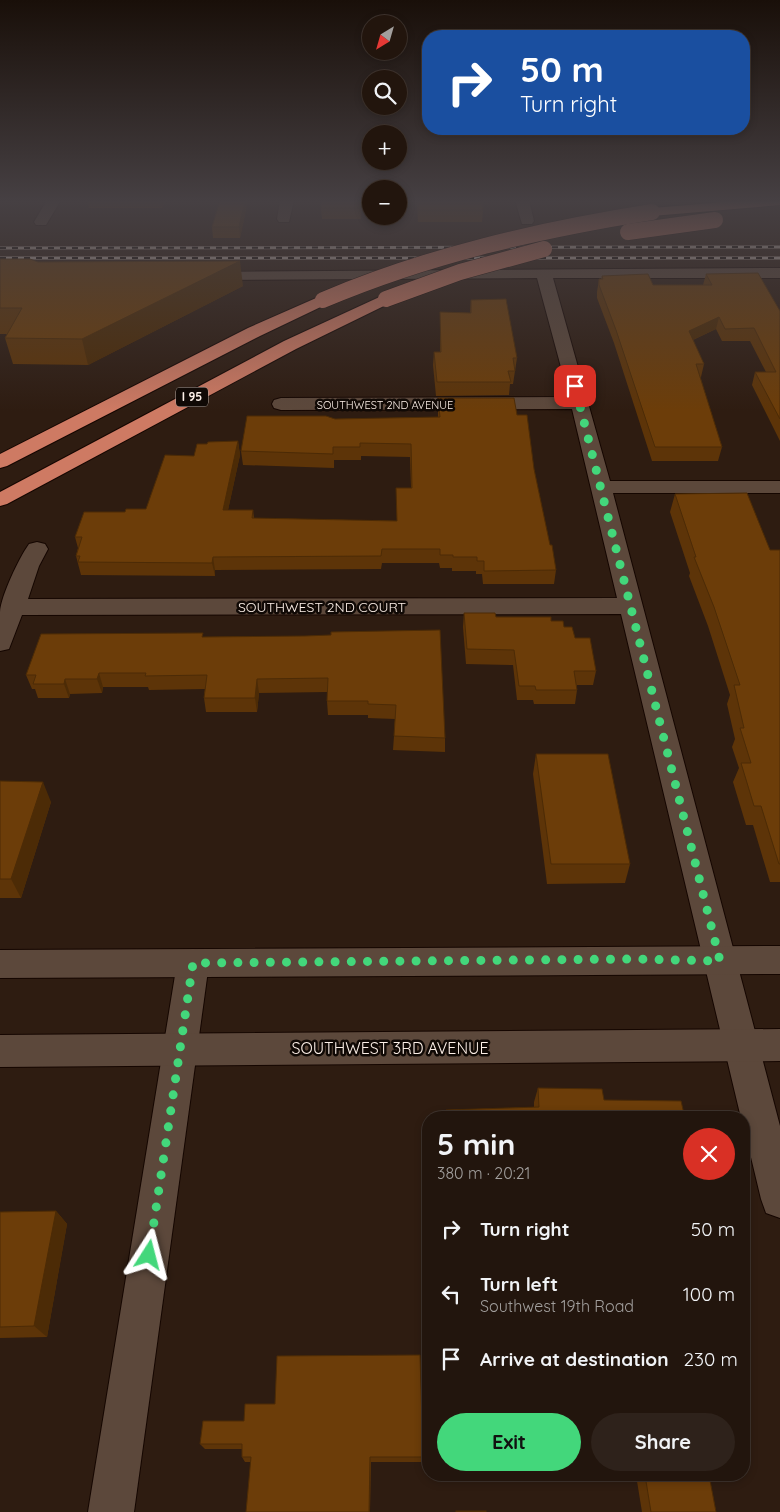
<!DOCTYPE html>
<meta charset="utf-8">
<style>
body{margin:0;font-family:Quicksand,sans-serif;background:#2e221b;color:#f1f3f6;height:100vh;display:flex;flex-direction:column;font-size:19px;white-space:nowrap}
*{box-sizing:border-box;margin:0}
p{font-size:16px;color:#a29f9d}
.icon{flex:none;width:28px;height:28px;fill:none;stroke:currentColor;stroke-width:2;stroke-linecap:round;stroke-linejoin:round}
.map{position:relative;flex:1;overflow:hidden}
.sheet{position:absolute;left:422px;top:1111px;width:328px;height:370px;display:flex;flex-direction:column;background:#22150d;border-radius:20px;box-shadow:0 2px 8px #0003,0 0 0 1px #3f342e}
.sheet>*{flex:none}
.hud{position:absolute;left:422px;top:30px;width:328px;height:105px;border-radius:20px;box-shadow:0 2px 8px #0003,0 0 0 1px #3f342e;background:#1a4fa0;color:#fff;overflow:hidden}
.needle{width:32px;rotate:217deg}
.controls{position:absolute;left:362px;top:15px;display:grid;gap:10px}
.controls a{display:grid;place-items:center;width:45px;height:45px;border-radius:50%;background:#22150d;box-shadow:0 2px 8px #0003,0 0 0 1px #3f342e;font-size:25px}
.pin{position:absolute;display:grid;place-items:center;width:42px;height:42px;color:#fff;margin:-21px;border-radius:10px;box-shadow:0 2px 8px #0006}
.me{position:absolute;width:55px;margin:-28px;rotate:9deg;stroke-linejoin:round;filter:drop-shadow(0 0 4px #0008)}
.turn{display:flex;align-items:center;gap:18px;height:105px;padding:0 15px;font-size:22px}
.turn .icon{width:65px;height:65px;stroke-width:2.5}
.turn b{display:block;font-size:35px;line-height:42px}
.round{display:grid;place-items:center;flex:none;width:52px;height:52px;border-radius:26px;background:#2e221b}
.overview{display:flex;align-items:center;justify-content:space-between;height:85px;padding:0 15px}
h1{font-size:30px;font-weight:800;line-height:38px}
.cta{display:flex;gap:10px;margin-top:auto;padding:10px 15px}
.cta a{flex:1;height:58px;border-radius:30px;background:#43d77b;color:#111;font-size:20px;font-weight:800;line-height:58px;text-align:center}
.cta a+a{background:#2e221b;color:#f1f3f6}
ul{padding:0;list-style:none}
li{display:flex;align-items:center;gap:15px;height:65px;padding:0 15px}
li div{flex:1}
li b{display:block;font-size:19px}
li em{font-style:normal}
.map>svg:first-child{display:block}
.lines{fill:none;stroke-linecap:round;stroke-linejoin:round}
.street-casing{stroke:#150600;stroke-width:2}
.secondary-casing{stroke:#150600;stroke-width:2}
.highway-casing{stroke:#150600;stroke-width:2}
.street{fill:#5c483b;fill-rule:evenodd}
.secondary{fill:#5c483b;fill-rule:evenodd}
.highway{fill:#ce7a63;fill-rule:evenodd}
.rail-casing{stroke:#d1c3ba;stroke-width:3}
.rail{stroke:#100905;stroke-width:2;stroke-dasharray:6;stroke-linecap:butt}
.highway-bridge-casing{stroke:#150600;stroke-width:17;stroke-linecap:butt}
.highway-bridge{stroke:#ce7a63;stroke-width:16}
.wall{fill:#5d3408}
.shaded-wall{fill:#4c2b06}
.building{fill:#6c3d09;stroke:#4c2b06}
.route{stroke:#43d77b;stroke-width:9;stroke-dasharray:0 16.2}
.labels{text-anchor:middle;stroke-width:5;stroke-linejoin:round;paint-order:stroke}
.far-street-label{font-size:11px;fill:#fdf0e8;stroke:#100905}
.shield{fill:#100905;stroke:#b6aba4;stroke-width:1}
.shield-label{font-size:12px;font-weight:bold;fill:#fdf0e8}
.street-label{font-size:14px;fill:#fdf0e8;stroke:#100905}
.near-street-label{font-size:16px;fill:#fdf0e8;stroke:#100905}
</style>
<div class="map">
<svg width="780" height="1512" viewBox="0 0 780 1512">
<rect width="100%" height="100%" fill="#2e1c11"/>
<g class="lines">
<defs>
<g id="street">
<polygon points="47,200 61,200 46,225 36,225 34,222"/>
<polygon points="280,200 294,200 289,222 279,222 277,219"/>
<polygon points="515,200 529,200 534,221 532,224 522,224"/>
<path d="M780 268V278H553L610 481H780V493H613L780 1126V1218L766 1213 761 1199 744 1128V1118H741L621 614 22 615 9 649 0 651C0 638 0 625 0 612 1 596 19 558 29 544L37 542 45 544 48 549 39 566 28 599 617 598 572 409 281 410 274 408 272 404 274 400 281 398 569 397 537 278 204 280 199 278 196 275 199 272Z"/>
<polygon points="193,949 205,953 209,963 134,1512 88,1512 177,963 181,953"/>
</g>
<g id="secondary">
<polygon points="780,946 780,974 0,978 0,950"/>
<polygon points="780,1029 780,1061 0,1067 0,1035"/>
</g>
<g id="highway">
<polygon points="749,200 780,200 780,205 652,216 645,212 652,208"/>
<polygon points="386,294 392,296 394,299 392,302 296,349 7,504 0,506 0,492 284,341"/>
<polygon points="323,295 329,297 331,300 329,303 260,336 7,466 0,468 0,454 248,328"/>
</g>
</defs>
<use href="#street" class="street-casing"/>
<use href="#secondary" class="secondary-casing"/>
<use href="#highway" class="highway-casing"/>
<use href="#street" class="street"/>
<use href="#secondary" class="secondary"/>
<use href="#highway" class="highway"/>
<defs>
<g id="rail">
<polyline points="0,248 780,247"/>
<polyline points="0,258 780,258"/>
</g>
</defs>
<use href="#rail" class="rail-casing"/>
<use href="#rail" class="rail"/>
<defs>
<g id="highway-bridge">
<polyline points="628,232 715,220"/>
<polyline points="386,299 460,272 544,249"/>
<path d="M323 300C429 255 539 230 652 212"/>
</g>
</defs>
<use href="#highway-bridge" class="highway-bridge-casing"/>
<use href="#highway-bridge" class="highway-bridge"/>
</g>
<g class="wall">
<polygon points="0,200 10,200 8,202 0,202"/>
<polygon points="87,200 166,200 162,208 89,208"/>
<polygon points="248,200 240,238 213,238 212,227"/>
<polygon points="362,200 361,219 322,219 321,208"/>
<polygon points="417,200 484,200 482,222 418,222"/>
<polygon points="0,259 38,262 243,286 88,365 13,364 5,338 7,334 0,334"/>
<polygon points="706,274 780,311 780,441 752,385 755,372 766,372 750,341 722,341 716,329 693,340 704,364 701,377 700,377 722,447 718,461 652,461 614,343 597,298 597,292 599,279 601,279 602,276 653,285 703,285"/>
<polygon points="471,300 517,358 513,384 510,384 509,395 436,396 433,365 434,352 440,352 440,312 470,313"/>
<polygon points="438,398 517,415 534,469 550,545 556,570 554,584 483,584 482,574 476,574 476,571 452,571 452,568 440,568 439,563 382,563 381,569 215,570 215,576 81,575 76,556 78,548 75,537 125,512 146,509 194,456 207,444 238,441 240,455 228,510 253,510 254,518 397,521 411,488 410,457 361,456 361,460 334,460 334,468 243,465 241,451 335,419 438,417"/>
<polygon points="675,494 770,550 780,550 780,882 770,882 753,825 746,825 733,782 739,768 732,747 735,739 727,704 730,695 708,626 689,576 690,573 670,512"/>
<polygon points="464,613 496,617 551,621 564,627 575,638 596,671 593,685 577,685 577,690 575,704 534,704 533,700 517,700 513,665 466,664 463,627"/>
<polygon points="305,636 445,738 445,752 393,750 394,736 395,719 368,718 368,715 328,715 327,701 327,692 259,693 257,712 206,712 204,698 205,689 149,690 148,687 103,687 102,693 70,694 69,698 38,698 35,689 32,689 26,675 203,637"/>
<polygon points="536,754 630,864 625,883 547,884 533,774"/>
<polygon points="0,781 51,802 21,898 0,898"/>
<polygon points="538,1088 604,1100 685,1118 446,1118 446,1110 534,1107 534,1102"/>
<polygon points="56,1211 67,1224 47,1337 0,1338 0,1212"/>
<polygon points="203,1421 423,1457 422,1462 371,1462 370,1512 246,1512 251,1462 245,1462 242,1457 242,1449 205,1449 200,1444"/>
<polygon points="636,1475 709,1475 716,1512 642,1512"/>
</g>
<g class="shaded-wall">
<polygon points="161,200 166,200 162,208"/>
<polygon points="245,200 248,200 240,238 239,227"/>
<polygon points="361,200 362,200 361,219"/>
<polygon points="240,261 243,286 88,365 82,339"/>
<polygon points="719,317 716,329 686,343 689,331"/>
<polygon points="238,441 240,455 225,524 223,510"/>
<polygon points="213,557 215,570 215,576 212,563"/>
<polygon points="99,673 103,687 102,693 97,679"/>
<polygon points="65,679 70,694 69,698 64,684"/>
<polygon points="257,679 259,693 257,712 255,698"/>
<polygon points="43,782 51,802 21,898 11,879"/>
<polygon points="56,1211 67,1224 47,1337 34,1326"/>
<polygon points="370,1457 370,1512 369,1512"/>
</g>
<g class="building">
<polygon points="220,200 245,200 239,227 212,227"/>
<polygon points="322,200 361,200 361,208 321,208"/>
<polygon points="418,200 481,200 483,210 418,210"/>
<polygon points="0,259 30,259 38,262 240,261 82,339 5,338 22,308 0,308"/>
<polygon points="758,273 780,311 780,419 755,372 776,372 754,328 725,329 719,317 689,331 704,364 696,364 722,447 655,447 616,330 599,285 599,279 603,279 602,276 648,274 653,285 712,285 706,274"/>
<polygon points="506,299 517,358 513,358 515,371 508,371 511,382 437,382 434,352 441,352 440,312 471,313 471,300"/>
<polygon points="438,398 514,398 517,415 527,415 534,469 550,545 552,545 556,570 484,571 484,561 477,561 477,557 453,557 453,555 440,555 440,549 382,549 381,556 213,557 212,563 78,562 80,556 76,556 82,537 75,537 84,512 125,512 126,509 146,509 165,455 194,456 197,444 207,444 208,442 238,441 223,510 253,510 252,518 397,521 396,488 412,488 411,444 360,443 360,447 333,447 333,454 241,451 247,416 326,416 335,419 440,417"/>
<polygon points="747,493 770,550 780,550 780,864 779,864 761,806 754,806 741,763 751,763 740,728 744,728 734,685 740,685 714,607 694,557 696,557 675,494"/>
<polygon points="464,613 495,613 496,617 551,617 551,621 563,621 564,627 572,627 575,638 590,638 596,671 574,671 577,690 536,690 535,686 519,686 514,650 467,649"/>
<polygon points="440,630 445,738 394,736 396,705 368,704 368,701 327,701 328,678 257,679 255,698 204,698 207,675 145,676 146,673 99,673 97,679 65,679 64,684 33,684 36,675 26,675 41,634 203,633 202,637 305,636 331,635 331,632"/>
<polygon points="536,754 608,754 630,864 551,864"/>
<polygon points="0,781 43,782 11,879 0,879"/>
<polygon points="538,1088 602,1089 604,1100 681,1101 685,1118 447,1118 446,1110 539,1107"/>
<polygon points="56,1211 34,1326 0,1327 0,1212"/>
<polygon points="420,1355 423,1457 370,1457 369,1512 246,1512 251,1457 242,1457 242,1444 200,1444 203,1421 244,1421 245,1404 275,1404 277,1356"/>
<polygon points="645,1475 709,1475 716,1512 651,1512"/>
<rect x="456" y="1511" width="30" height="1"/>
</g>
<linearGradient id="sky" x2="0" y2="1"><stop stop-color="#190f09"/><stop offset="0.49" stop-color="#464043"/><stop offset="1" stop-color="#464043" stop-opacity="0"/></linearGradient>
<rect width="780" height="411" fill="url(#sky)"/>
<g class="lines">
<polyline class="route" points="149,1255 193,963 635,959 720,961 575,386"/>
</g>
<g class="labels">
<g class="far-street-label">
<text x="385" y="409">SOUTHWEST 2ND AVENUE</text>
</g>
<rect class="shield" x="176" y="387.5" width="32" height="19" rx="4"/>
<g class="shield-label">
<text x="192" y="401">I 95</text>
</g>
<g class="street-label">
<text x="322" y="612">SOUTHWEST 2ND COURT</text>
</g>
<g class="near-street-label">
<text x="390" y="1054">SOUTHWEST 3RD AVENUE</text>
</g>
</g>
</svg>
<div class="controls">
<a><svg class="needle" viewBox="-14 -14 28 28"><path d="M0-13l5 13h-10z" fill="#e53935"/><path d="M0 13l5-13h-10z" fill="#a29f9d"/></svg></a>
<a><svg class="icon" aria-label="search" viewBox="0 0 24 24"><circle cx="10" cy="10" r="6"/><path d="M15 15l6 6"/></svg></a>
<a>+</a>
<a>−</a>
</div>
<div class="pin" style="left:575px;top:386px;background:#d93025"><svg class="icon" aria-label="arrive" viewBox="0 0 24 24"><path d="M6 21V4h12l-3 4 3 4H6"/></svg></div>
<svg class="me" style="left:149px;top:1255px" viewBox="-20 -20 40 40"><path d="M0-17L14 15 0 8-14 15z" fill="#43d77b" stroke="#fff" stroke-width="4"/></svg>
<div class="hud">
<div class="turn"><svg class="icon" aria-label="right" viewBox="0 0 24 24"><path d="M7 20v-9h11M14 6l5 5-5 5"/></svg><div><b>50 m</b>Turn right</div></div>
</div>
<section class="sheet">
<div class="overview"><div><h1>5 min</h1><p>380 m · 20:21</p></div><a class="round" style="background:#d93025;color:#fff"><svg class="icon" aria-label="close" viewBox="0 0 24 24"><path d="M6 6l12 12M18 6L6 18"/></svg></a></div>
<ul>
<li><svg class="icon" aria-label="right" viewBox="0 0 24 24"><path d="M7 20v-9h11M14 6l5 5-5 5"/></svg><div><b>Turn right</b></div><em>50 m</em></li>
<li><svg class="icon" aria-label="left" viewBox="0 0 24 24"><path d="M17 20v-9H6M10 6l-5 5 5 5"/></svg><div><b>Turn left</b><p>Southwest 19th Road</p></div><em>100 m</em></li>
<li><svg class="icon" aria-label="arrive" viewBox="0 0 24 24"><path d="M6 21V4h12l-3 4 3 4H6"/></svg><div><b>Arrive at destination</b></div><em>230 m</em></li>
</ul>
<div class="cta"><a>Exit</a><a>Share</a></div>
</section>
</div>
